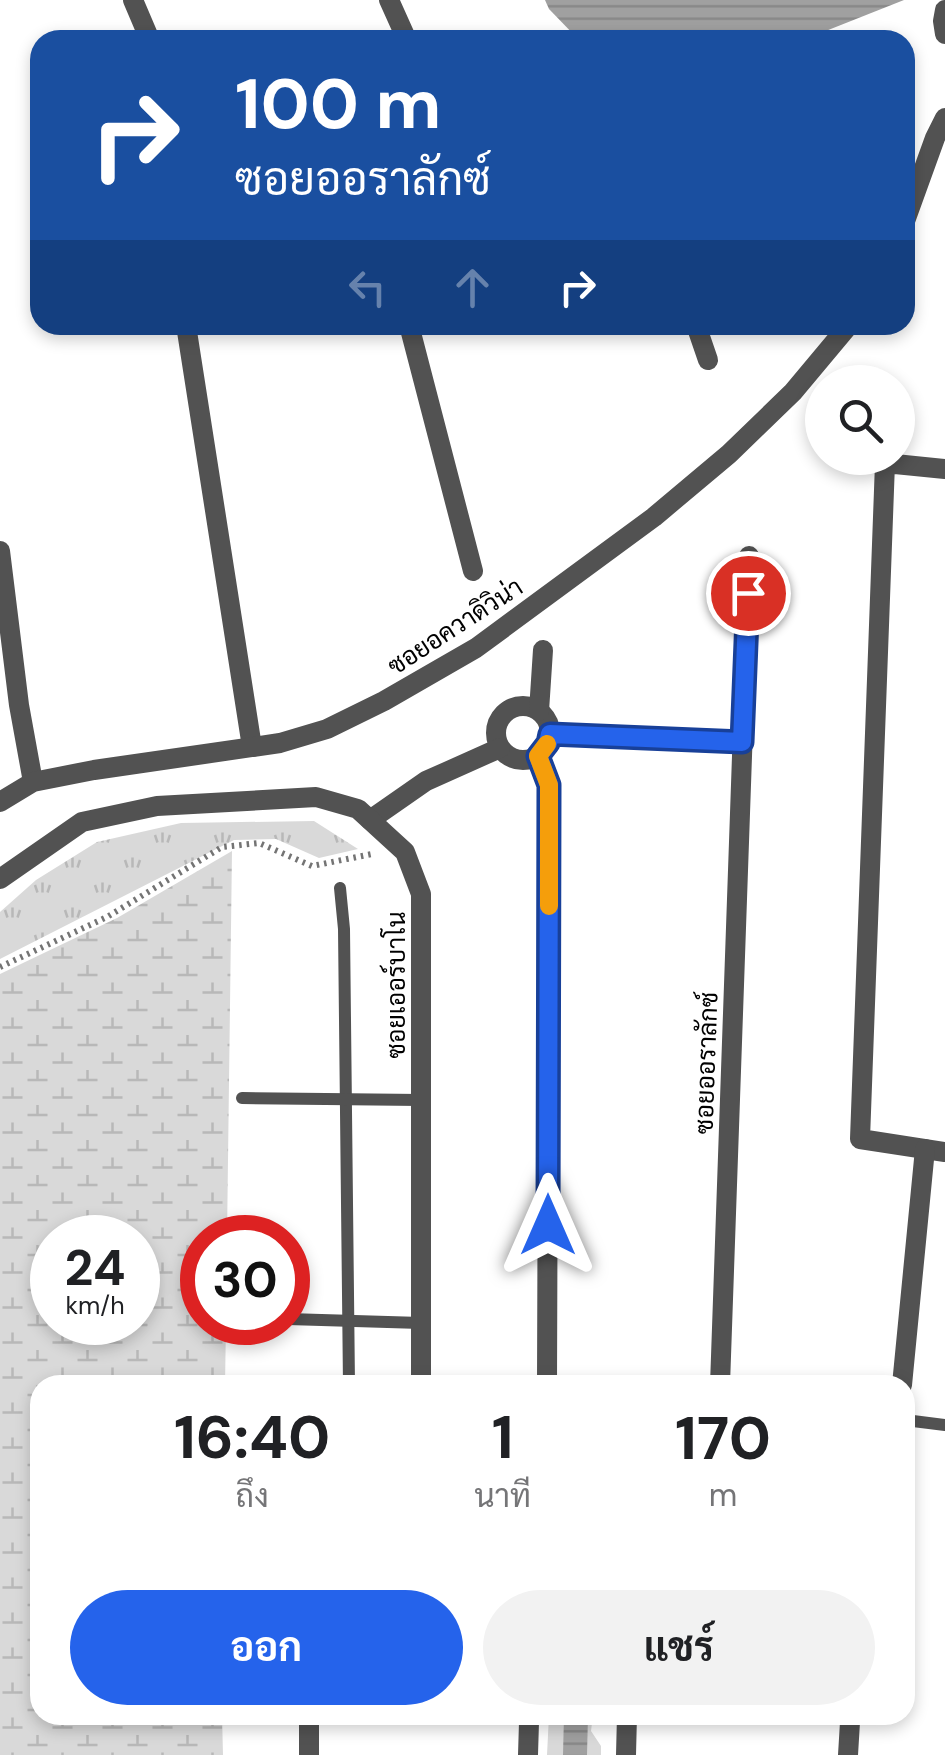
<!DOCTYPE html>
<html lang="th">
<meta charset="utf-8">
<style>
body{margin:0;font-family:"DM Sans",Sarabun,sans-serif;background:#f2f2f2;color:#202124;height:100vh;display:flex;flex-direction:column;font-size:38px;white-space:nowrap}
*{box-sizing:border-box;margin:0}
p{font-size:32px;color:#757577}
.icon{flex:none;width:55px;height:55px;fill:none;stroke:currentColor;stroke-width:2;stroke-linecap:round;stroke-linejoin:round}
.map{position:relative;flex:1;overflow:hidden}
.drawer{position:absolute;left:30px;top:1375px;width:885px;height:350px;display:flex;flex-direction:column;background:#fff;border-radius:30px;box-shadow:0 5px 15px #0003}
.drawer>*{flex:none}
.top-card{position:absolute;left:30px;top:30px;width:885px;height:305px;border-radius:30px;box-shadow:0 5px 15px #0003;background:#1a4fa0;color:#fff;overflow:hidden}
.controls{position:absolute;left:805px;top:365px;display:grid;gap:20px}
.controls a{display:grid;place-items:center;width:110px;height:110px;border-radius:50%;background:#fff;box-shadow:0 5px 15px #0003;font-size:50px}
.speed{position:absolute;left:30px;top:1215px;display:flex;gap:20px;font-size:50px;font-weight:700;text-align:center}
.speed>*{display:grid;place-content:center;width:130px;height:130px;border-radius:50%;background:#fff;box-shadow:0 5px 15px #0003;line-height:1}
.speed small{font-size:25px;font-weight:400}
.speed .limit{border:15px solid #d22;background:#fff;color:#111}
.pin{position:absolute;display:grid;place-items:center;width:85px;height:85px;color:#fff;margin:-42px;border:5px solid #fff;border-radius:50%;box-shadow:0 2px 10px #0007}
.me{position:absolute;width:110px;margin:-55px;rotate:0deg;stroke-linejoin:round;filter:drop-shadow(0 0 8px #0008)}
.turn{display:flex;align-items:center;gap:35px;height:210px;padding:0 40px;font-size:45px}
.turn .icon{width:130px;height:130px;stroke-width:2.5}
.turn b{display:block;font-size:70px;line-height:85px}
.lanes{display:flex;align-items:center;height:95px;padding:0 40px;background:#0003;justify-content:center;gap:50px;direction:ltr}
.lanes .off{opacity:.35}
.eta{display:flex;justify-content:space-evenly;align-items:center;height:170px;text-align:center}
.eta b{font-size:60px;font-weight:700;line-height:70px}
.button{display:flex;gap:20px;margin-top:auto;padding:20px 40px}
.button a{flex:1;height:115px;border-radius:60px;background:#2563eb;color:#fff;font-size:40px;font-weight:700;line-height:115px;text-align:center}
.button a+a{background:#f2f2f2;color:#202124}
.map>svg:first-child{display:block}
.grass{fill:url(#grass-tufts)}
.wetland{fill:url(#wetland-marsh);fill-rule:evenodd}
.garden{fill:#d9d9d9}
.water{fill:url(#water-rules)}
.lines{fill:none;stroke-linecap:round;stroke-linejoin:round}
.path{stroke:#747474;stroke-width:6;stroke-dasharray:2.5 5;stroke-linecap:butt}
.service{stroke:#525252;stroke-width:12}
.minor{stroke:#525252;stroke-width:20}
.route-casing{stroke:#184099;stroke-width:25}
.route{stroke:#2563eb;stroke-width:18}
.slow{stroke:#f59e0b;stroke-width:18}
.labels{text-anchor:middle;stroke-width:9;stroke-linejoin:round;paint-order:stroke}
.street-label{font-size:25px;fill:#000;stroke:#fff}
</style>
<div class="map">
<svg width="945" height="1755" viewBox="0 0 945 1755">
<defs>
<pattern id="grass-tufts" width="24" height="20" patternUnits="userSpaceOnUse" patternTransform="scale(2.5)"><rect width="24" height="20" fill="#d9d9d9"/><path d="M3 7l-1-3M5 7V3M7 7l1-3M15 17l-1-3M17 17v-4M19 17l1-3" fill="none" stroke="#b8b8b8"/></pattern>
<pattern id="wetland-marsh" width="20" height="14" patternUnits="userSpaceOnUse" patternTransform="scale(2.5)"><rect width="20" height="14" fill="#d9d9d9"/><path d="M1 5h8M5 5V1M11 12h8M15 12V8" fill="none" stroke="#b8b8b8"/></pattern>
<pattern id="water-rules" width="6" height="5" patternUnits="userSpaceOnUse" patternTransform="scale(2.5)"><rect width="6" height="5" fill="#a0a0a0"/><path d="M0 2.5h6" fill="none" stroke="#888"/></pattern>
</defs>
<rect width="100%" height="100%" fill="#fff"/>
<polygon class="grass" points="314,821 358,849 319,858 276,839 234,840 0,959 0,912 36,880 97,842 181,823"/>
<path class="wetland" d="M232 851 227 1237 202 1238V1322L226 1323 225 1385H40V1715H222L223 1755H0V974L117 918ZM52 1238H138V1322H52Z"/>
<polygon class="garden" points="549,1715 593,1715 591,1731 601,1746 601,1755 547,1755"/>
<g class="water">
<polygon points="545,0 904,0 803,40 579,40 549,9"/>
<polygon points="564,1715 588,1715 587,1755 563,1755"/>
</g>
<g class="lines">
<polyline class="path" points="0,967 107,917 222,847 259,843 312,866 372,854"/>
<g class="service">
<polyline points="340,888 344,929 349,1385"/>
<polyline points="242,1098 421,1100"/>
<polyline points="288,1319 421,1323"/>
<polyline points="905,1420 945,1425"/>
</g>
<g class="minor">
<polyline points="133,0 150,40"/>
<polyline points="389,0 407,40"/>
<polyline points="945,10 943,21 945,34"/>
<polyline points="905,221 935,138 945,118"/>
<polyline points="186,325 252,747"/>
<polyline points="409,325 473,571"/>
<polyline points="696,325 708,360"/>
<polyline points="945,469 885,463 860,1139 945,1152"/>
<polyline points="0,551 19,705 33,782"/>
<circle cx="523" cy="733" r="27"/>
<polyline points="539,711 543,650"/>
<polyline points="550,734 742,742"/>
<polyline points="538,756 549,785 547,1385"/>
<polyline points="0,802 33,782 94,770 280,743 327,729 384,701 476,648 654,517 729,454 793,392 849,325"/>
<polyline points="370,820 426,781 500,748"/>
<polyline points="0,879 82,822 157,806 316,797 358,809 405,852 421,894 421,1385"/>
<polyline points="720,1385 749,556"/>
<polyline points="902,1385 925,1149"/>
<polyline points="309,1715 309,1755"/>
<polyline points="528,1755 529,1722"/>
<polyline points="626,1755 627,1715"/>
<polyline points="848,1755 850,1722"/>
</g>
</g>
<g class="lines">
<defs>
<polyline id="route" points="548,1225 549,785 538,756 548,743 550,734 742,742 748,593"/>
</defs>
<use href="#route" class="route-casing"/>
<use href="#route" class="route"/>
<polyline class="slow" points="547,744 538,756 549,785 549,906"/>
</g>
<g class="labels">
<g class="street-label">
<text transform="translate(455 626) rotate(-33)" y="9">ซอยอควาดิวิน่า</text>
<text transform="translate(396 985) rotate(-90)" y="9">ซอยเออร์บาโน</text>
<text transform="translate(706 1063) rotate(-88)" y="9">ซอยออราลักซ์</text>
</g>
</g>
</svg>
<div class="controls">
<a><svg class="icon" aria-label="search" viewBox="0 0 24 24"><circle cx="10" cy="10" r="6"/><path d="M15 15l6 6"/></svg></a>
</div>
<div class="speed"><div>24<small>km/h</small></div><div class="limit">30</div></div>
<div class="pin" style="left:748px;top:593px;background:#d93025"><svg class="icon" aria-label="arrive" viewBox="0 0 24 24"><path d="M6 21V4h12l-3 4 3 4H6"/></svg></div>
<svg class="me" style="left:548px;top:1225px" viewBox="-20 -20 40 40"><path d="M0-17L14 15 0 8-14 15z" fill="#2563eb" stroke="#fff" stroke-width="4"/></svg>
<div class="top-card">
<div class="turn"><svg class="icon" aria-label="right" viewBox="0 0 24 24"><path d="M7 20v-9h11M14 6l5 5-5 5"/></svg><div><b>100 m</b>ซอยออราลักซ์</div></div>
<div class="lanes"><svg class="icon off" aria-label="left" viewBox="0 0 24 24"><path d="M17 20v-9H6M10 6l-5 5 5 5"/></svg><svg class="icon off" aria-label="ahead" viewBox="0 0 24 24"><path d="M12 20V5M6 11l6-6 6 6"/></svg><svg class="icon" aria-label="right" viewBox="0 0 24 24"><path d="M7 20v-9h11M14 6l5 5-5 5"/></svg></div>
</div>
<section class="drawer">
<div class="eta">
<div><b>16:40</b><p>ถึง</p></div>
<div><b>1</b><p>นาที</p></div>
<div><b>170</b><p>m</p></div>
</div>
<div class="button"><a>ออก</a><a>แชร์</a></div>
</section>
</div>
